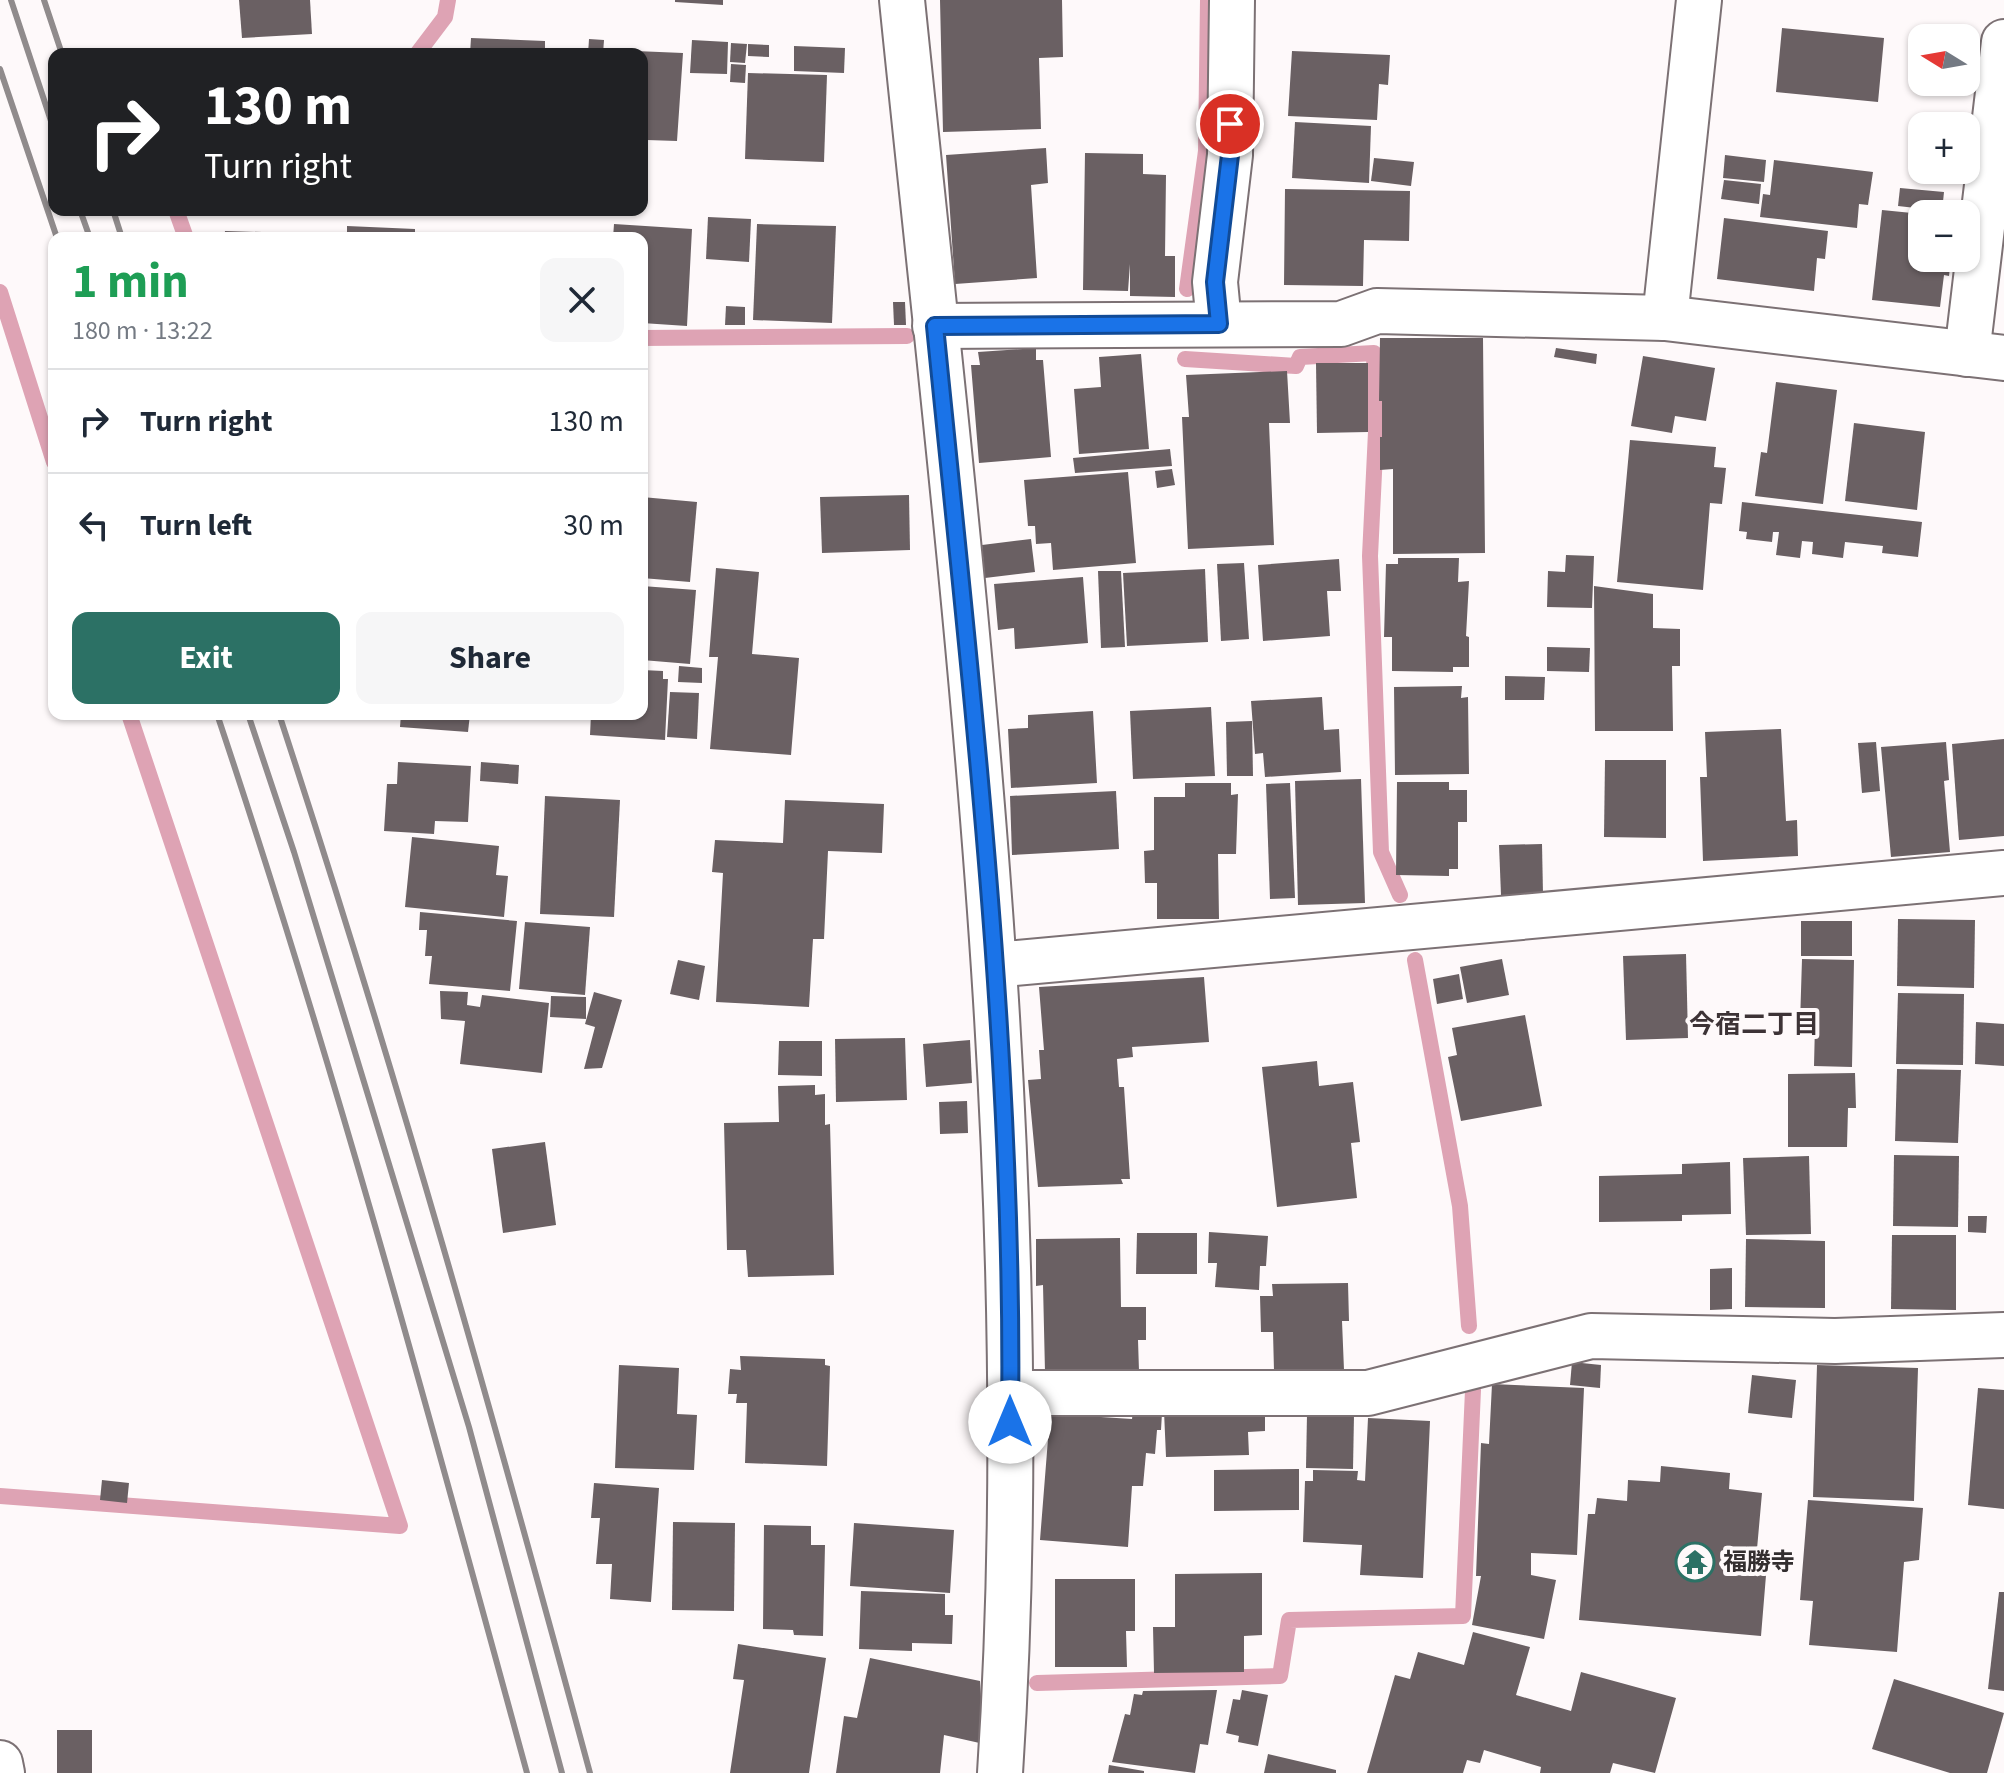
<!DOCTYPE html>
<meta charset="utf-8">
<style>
body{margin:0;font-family:"Source Sans 3","Noto Sans JP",sans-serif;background:#f6f6f7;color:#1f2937;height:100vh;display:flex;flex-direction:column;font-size:30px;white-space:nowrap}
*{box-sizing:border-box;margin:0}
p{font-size:26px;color:#747a83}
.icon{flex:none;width:44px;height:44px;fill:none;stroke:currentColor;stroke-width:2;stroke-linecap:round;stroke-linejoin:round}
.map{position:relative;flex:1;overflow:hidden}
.panel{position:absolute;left:48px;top:232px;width:600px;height:488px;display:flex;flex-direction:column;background:#fff;border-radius:16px;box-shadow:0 2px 6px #0004}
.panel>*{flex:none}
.banner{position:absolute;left:48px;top:48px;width:600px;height:168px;border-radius:16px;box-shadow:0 2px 6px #0004;background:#202124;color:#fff;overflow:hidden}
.needle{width:52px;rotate:281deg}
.controls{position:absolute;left:1908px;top:24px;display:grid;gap:16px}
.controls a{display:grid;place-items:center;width:72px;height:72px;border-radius:16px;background:#fff;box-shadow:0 2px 6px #0004;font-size:40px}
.pin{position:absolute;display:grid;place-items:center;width:68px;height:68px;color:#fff;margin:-34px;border:4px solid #fff;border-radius:50%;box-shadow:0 2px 8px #0007}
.me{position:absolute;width:88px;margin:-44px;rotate:0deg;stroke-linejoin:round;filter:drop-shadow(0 0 6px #0008)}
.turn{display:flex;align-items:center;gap:28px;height:168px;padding:0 24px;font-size:36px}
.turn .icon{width:104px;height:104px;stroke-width:2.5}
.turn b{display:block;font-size:56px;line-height:68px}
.round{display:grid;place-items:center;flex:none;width:84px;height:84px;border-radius:16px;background:#f6f6f7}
.headline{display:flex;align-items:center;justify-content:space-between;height:136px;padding:0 24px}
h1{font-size:48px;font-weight:700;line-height:60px;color:#1e9e55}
.button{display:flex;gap:16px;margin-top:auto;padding:16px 24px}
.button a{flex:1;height:92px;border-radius:16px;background:#2c7165;color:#fff;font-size:32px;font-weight:700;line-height:92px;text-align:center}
.button a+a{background:#f6f6f7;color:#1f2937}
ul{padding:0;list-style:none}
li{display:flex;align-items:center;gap:24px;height:104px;padding:0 24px;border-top:2px solid #e0e1e3}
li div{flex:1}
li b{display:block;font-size:30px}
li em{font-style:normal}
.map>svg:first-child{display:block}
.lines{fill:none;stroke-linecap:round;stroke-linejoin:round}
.stream{stroke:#dea3b4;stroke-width:16}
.building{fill:#6a6063}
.minor-casing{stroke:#7c7174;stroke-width:48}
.minor{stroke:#fff;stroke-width:44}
.rail{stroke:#908b8c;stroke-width:6}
.route-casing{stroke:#114b97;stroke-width:20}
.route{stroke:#1a73e8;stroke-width:14}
.labels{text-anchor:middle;stroke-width:8;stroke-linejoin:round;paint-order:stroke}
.poi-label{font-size:24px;font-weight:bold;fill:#332e2f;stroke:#fef9fa;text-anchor:start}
.neighbourhood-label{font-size:26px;font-weight:bold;fill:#3d3336;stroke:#fef9fa}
</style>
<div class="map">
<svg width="2004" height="1773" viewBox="0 0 2004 1773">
<rect width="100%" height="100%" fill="#fef9fa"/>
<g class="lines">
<g class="stream">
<polyline points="417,54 445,17 448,0"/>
<polyline points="176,210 186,238"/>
<polyline points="1187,289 1206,151 1208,0"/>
<polyline points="0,292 54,462"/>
<polyline points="642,338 907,336"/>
<polyline points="1185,359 1296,366 1300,357 1374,353 1376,432 1370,556 1381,852 1400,895"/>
<polyline points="1415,960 1460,1206 1469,1326"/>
<polyline points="0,1496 400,1526 129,714"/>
<polyline points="1037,1683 1280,1676 1289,1620 1463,1616 1473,1390"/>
</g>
</g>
<g class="building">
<polygon points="239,0 310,0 312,34 242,38"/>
<polygon points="675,0 723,0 723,5 675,2"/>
<polygon points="940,0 1062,0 1063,57 1039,58 1041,129 943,132"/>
<polygon points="1782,28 1884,38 1878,102 1776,92"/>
<polygon points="471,38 545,41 545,54 470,54"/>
<polygon points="589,39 604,40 603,54 588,54"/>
<polygon points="692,40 728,42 727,74 690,73"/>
<polygon points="731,43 747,44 745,63 730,62"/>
<polygon points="748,44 769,45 769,57 748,56"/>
<polygon points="794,46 845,48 844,73 794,71"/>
<polygon points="612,50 683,53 677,141 647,140 645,160 642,160 642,54 612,54"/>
<polygon points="1292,51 1390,55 1388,85 1379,84 1377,120 1288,116"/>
<polygon points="731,64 746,65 745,83 730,82"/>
<polygon points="748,73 827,75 824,162 745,159"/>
<polygon points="1295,122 1371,126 1369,183 1292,178"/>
<polygon points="1046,148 1048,183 1031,185 1037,278 955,284 946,155"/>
<polygon points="1085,153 1143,154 1143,174 1166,175 1165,256 1175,256 1175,297 1130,296 1130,264 1128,291 1083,290"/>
<polygon points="1725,155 1766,160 1764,182 1723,178"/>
<polygon points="1374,158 1414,162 1411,186 1371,181"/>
<polygon points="1774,160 1873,172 1868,205 1859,204 1857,228 1760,217 1763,194 1770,195"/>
<polygon points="1724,180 1761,184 1759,204 1721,199"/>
<polygon points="1900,188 1944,192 1942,211 1898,206"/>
<polygon points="1285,189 1410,191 1409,241 1364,240 1363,286 1284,285"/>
<polygon points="1882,210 1922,214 1922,258 1951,258 1949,276 1944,275 1940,307 1872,300"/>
<polygon points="708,217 751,219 749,262 706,259"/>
<polygon points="1724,218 1828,231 1825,259 1817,258 1814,291 1717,279"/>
<polygon points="614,224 692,229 687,326 642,323 642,238 613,238"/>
<polygon points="757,224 836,226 832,323 753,320"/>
<polygon points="347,226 415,229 415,238 347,238"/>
<polygon points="225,231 295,233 294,238 224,238"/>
<polygon points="893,302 905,302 906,325 894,325"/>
<polygon points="726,306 745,307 745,325 725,325"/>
<polygon points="1380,338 1483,338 1485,553 1393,554 1393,469 1380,470 1380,437 1382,437 1382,401 1379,401"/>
<polygon points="1036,348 1036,360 1043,360 1051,457 979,463 971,365 980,365 978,352"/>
<polygon points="1556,348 1597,354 1596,364 1554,357"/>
<polygon points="1141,354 1149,449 1079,454 1074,389 1101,387 1099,357"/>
<polygon points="1643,356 1715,368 1706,421 1675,416 1672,433 1631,426"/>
<polygon points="642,363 648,363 646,396 642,396"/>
<polygon points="1316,363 1368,363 1368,432 1317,433"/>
<polygon points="1287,371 1290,423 1269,423 1274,545 1188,549 1182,417 1189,417 1186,375"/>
<polygon points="1776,382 1837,390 1823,504 1755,496 1761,452 1767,453"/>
<polygon points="1854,423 1925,432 1917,510 1845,501"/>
<polygon points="1630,440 1716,447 1714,467 1726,468 1722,504 1710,503 1703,590 1617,582"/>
<polygon points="642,441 647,441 644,488 642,488"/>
<polygon points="1170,449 1172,466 1075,473 1073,458"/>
<polygon points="1172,469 1175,485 1157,488 1155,471"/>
<polygon points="1128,472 1136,563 1053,570 1051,543 1036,544 1035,526 1028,526 1024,480"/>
<polygon points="909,495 910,550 822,553 820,497"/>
<polygon points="642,497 697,502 690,582 642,578"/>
<polygon points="1742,502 1922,522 1918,557 1882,553 1883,546 1845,542 1843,558 1812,554 1813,542 1802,541 1800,558 1776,555 1779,532 1773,532 1772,542 1746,539 1747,532 1739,531"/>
<polygon points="1031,539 1035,572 985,578 982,545"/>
<polygon points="1566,555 1594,556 1592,608 1547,607 1548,571 1565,572"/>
<polygon points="1398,558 1459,558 1458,582 1469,581 1466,636 1469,637 1469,667 1453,667 1453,672 1392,671 1392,637 1384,637 1386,564 1398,564"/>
<polygon points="1339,559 1341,591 1327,591 1330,636 1263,641 1258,565"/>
<polygon points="1244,563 1249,639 1221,641 1217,564"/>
<polygon points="716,568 759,572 752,654 799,658 791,755 710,749 718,657 709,657"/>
<polygon points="1205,569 1208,642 1127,646 1123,573"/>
<polygon points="1098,571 1121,571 1125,647 1101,648"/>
<polygon points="1083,577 1088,643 1015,649 1014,628 998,630 994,584"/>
<polygon points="642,586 696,590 690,664 642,660"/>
<polygon points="1594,586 1653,594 1653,628 1680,629 1680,666 1672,666 1673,731 1595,731"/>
<polygon points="1547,647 1590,648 1589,672 1547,671"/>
<polygon points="679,666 702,668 702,683 678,682"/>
<polygon points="642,670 663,671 663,679 668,679 665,740 590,735 591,714 642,714"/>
<polygon points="1505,676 1545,677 1544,700 1505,700"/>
<polygon points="1462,686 1461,698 1468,697 1469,774 1395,775 1394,687"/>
<polygon points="670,692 699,693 697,739 667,737"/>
<polygon points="1322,697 1324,730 1339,729 1341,772 1265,777 1263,753 1255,754 1251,701"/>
<polygon points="1211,707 1215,776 1133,779 1130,711"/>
<polygon points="1093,711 1097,783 1011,788 1008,729 1028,728 1028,715"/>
<polygon points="401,714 470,714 468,732 400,727"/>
<polygon points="1252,721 1253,776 1227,776 1226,722"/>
<polygon points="1781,729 1786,821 1797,820 1798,856 1703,861 1700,777 1707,777 1705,732"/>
<polygon points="2004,739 2004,836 1959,840 1952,744"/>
<polygon points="1876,742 1880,791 1862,793 1858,743"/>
<polygon points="1946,742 1949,780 1944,781 1950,852 1891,857 1881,747"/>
<polygon points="1605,760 1666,760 1666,838 1604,837"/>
<polygon points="398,762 471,766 468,822 435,821 434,834 384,831 387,784 397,784"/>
<polygon points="481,762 519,765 518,784 480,781"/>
<polygon points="1361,779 1365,903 1298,905 1295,781"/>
<polygon points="1397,782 1449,782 1449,790 1467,790 1467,822 1458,822 1458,869 1449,869 1449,876 1396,875"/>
<polygon points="1185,783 1231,783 1231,795 1238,794 1236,854 1218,854 1219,919 1157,919 1157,883 1145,883 1144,851 1154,850 1154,797 1185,797"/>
<polygon points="1290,783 1295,898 1270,899 1266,784"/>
<polygon points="1116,791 1119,849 1012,855 1010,796"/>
<polygon points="545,796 620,800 614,917 540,914"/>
<polygon points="785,800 884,804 882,853 828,851 824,939 813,939 809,1007 716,1002 723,873 712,872 715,840 783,843"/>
<polygon points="412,837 499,846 496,875 508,876 504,917 405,907"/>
<polygon points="1542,844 1543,894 1501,895 1499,845"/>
<polygon points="420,912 517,921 510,991 429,984 432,956 425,956 427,930 419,930"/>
<polygon points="1898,919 1975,920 1974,988 1897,986"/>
<rect x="1801" y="921" width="51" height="35"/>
<polygon points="525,922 590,927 585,995 519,989"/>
<polygon points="1686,954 1688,1038 1626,1040 1623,956"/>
<polygon points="1502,959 1509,995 1467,1003 1460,967"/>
<polygon points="1802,959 1854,960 1852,1067 1814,1066 1815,1024 1800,1024"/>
<polygon points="678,960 705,966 699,1000 670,994"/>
<polygon points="1459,974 1463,999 1437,1004 1433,979"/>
<polygon points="1204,977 1209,1042 1132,1047 1133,1057 1117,1059 1119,1087 1124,1087 1130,1179 1121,1179 1123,1184 1038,1187 1028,1080 1041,1079 1039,1050 1044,1050 1039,987"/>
<polygon points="440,991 468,992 467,1005 480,1007 482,995 549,1003 542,1073 460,1064 465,1021 441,1019"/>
<polygon points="594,992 622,1000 602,1068 584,1069 595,1027 585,1024"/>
<polygon points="1898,993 1964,994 1963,1065 1896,1064"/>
<polygon points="551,996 586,997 586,1019 550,1017"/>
<polygon points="1525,1015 1542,1106 1461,1121 1448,1057 1457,1055 1452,1028"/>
<polygon points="1976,1022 2004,1024 2004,1066 1975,1064"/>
<polygon points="905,1038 907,1100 836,1102 835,1039"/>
<polygon points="970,1040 972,1083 926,1087 923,1044"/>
<polygon points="779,1041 822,1041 822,1076 778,1075"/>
<polygon points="1317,1061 1319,1086 1353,1082 1360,1142 1351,1143 1357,1198 1277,1207 1262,1067"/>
<polygon points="1897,1069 1961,1070 1958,1143 1895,1141"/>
<polygon points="1855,1073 1856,1108 1848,1108 1847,1147 1788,1147 1788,1074"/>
<polygon points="815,1085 815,1095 825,1094 825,1125 830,1124 834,1275 748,1277 746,1250 727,1250 724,1123 779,1122 778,1086"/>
<polygon points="967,1101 968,1133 940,1134 939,1102"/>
<polygon points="545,1142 556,1225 503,1233 492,1149"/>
<polygon points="1894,1155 1959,1156 1958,1227 1893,1226"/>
<polygon points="1809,1156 1811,1234 1746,1235 1743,1158"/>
<polygon points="1730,1162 1731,1214 1682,1215 1682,1221 1599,1222 1599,1176 1682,1174 1682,1164"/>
<polygon points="1968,1216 1987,1216 1986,1233 1968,1232"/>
<polygon points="1209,1232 1268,1236 1266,1266 1260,1266 1259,1290 1215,1287 1217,1263 1208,1263"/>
<polygon points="1137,1233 1197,1233 1197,1274 1136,1274"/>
<polygon points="1892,1235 1956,1235 1956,1310 1891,1309"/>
<polygon points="1120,1238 1121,1307 1146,1307 1146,1340 1138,1340 1139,1371 1045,1372 1043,1285 1036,1286 1036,1239"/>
<polygon points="1746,1239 1825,1241 1825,1308 1745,1307"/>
<polygon points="1732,1268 1732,1309 1710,1310 1710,1269"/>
<polygon points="1348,1283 1349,1321 1342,1321 1344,1370 1274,1371 1273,1332 1261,1332 1260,1296 1273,1296 1272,1284"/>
<polygon points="740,1356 825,1359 825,1365 830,1366 827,1466 745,1463 747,1403 736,1403 737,1394 728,1394 730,1369 741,1370"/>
<polygon points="1572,1362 1601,1365 1600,1388 1570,1385"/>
<polygon points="619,1365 679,1368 677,1414 697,1415 694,1470 615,1468"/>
<polygon points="1817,1365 1918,1368 1914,1501 1813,1497"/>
<polygon points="1752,1375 1796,1380 1792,1418 1748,1413"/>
<polygon points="1492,1384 1584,1388 1577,1555 1531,1553 1531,1575 1556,1580 1544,1639 1472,1625 1481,1576 1476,1576 1481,1443 1489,1444"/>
<polygon points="1978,1388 2004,1390 2004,1509 1968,1505"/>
<polygon points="1073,1408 1101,1411 1101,1417 1132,1419 1133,1411 1162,1413 1161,1430 1157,1430 1155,1454 1146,1453 1143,1486 1132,1486 1128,1547 1040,1540 1050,1414 1073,1416"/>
<polygon points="1265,1408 1265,1431 1248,1432 1249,1455 1166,1457 1164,1411"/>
<polygon points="1307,1414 1354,1415 1353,1469 1306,1468"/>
<polygon points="1368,1418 1430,1421 1423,1578 1360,1575 1362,1545 1303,1542 1305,1481 1313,1481 1313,1470 1358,1471 1357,1480 1365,1481"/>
<polygon points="1661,1466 1730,1473 1729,1489 1762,1493 1757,1549 1768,1551 1761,1636 1579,1620 1588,1514 1595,1514 1597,1498 1627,1501 1628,1480 1660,1482"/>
<polygon points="1299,1469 1299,1510 1214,1511 1214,1470"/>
<polygon points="102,1480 129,1483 127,1503 100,1500"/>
<polygon points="594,1483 659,1488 651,1602 610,1599 612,1564 596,1564 600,1518 591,1518"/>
<polygon points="1808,1500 1923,1508 1919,1560 1904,1562 1897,1652 1809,1645 1813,1601 1800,1600"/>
<polygon points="673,1522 735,1523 734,1611 672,1610"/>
<polygon points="854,1523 954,1530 950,1593 850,1586"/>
<polygon points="764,1525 811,1526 811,1545 825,1545 823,1636 794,1635 793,1630 763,1629"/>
<polygon points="1262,1573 1262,1635 1244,1636 1244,1672 1154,1673 1153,1627 1175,1627 1175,1574"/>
<polygon points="1055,1579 1135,1579 1135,1631 1126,1631 1127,1667 1055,1667"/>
<polygon points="861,1591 945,1594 945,1615 953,1615 952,1644 912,1643 912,1651 859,1649"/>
<polygon points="1999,1592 2004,1592 2004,1691 1988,1689"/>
<polygon points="1473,1632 1530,1647 1516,1695 1571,1711 1581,1672 1676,1698 1655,1773 1613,1763 1610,1773 1540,1773 1541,1767 1484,1750 1480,1763 1467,1760 1463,1773 1367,1773 1395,1675 1410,1679 1418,1652 1464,1665"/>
<polygon points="738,1644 826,1658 809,1773 730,1773 744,1680 733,1679"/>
<polygon points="870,1658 980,1681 984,1744 944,1735 940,1773 836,1773 844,1716 857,1718"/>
<polygon points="1894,1679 2004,1713 1987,1773 1950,1773 1872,1749"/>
<polygon points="1217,1690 1208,1745 1200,1744 1195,1773 1112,1762 1125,1714 1130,1715 1134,1694 1142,1695 1143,1691"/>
<polygon points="1242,1690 1268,1695 1258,1746 1238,1742 1239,1736 1226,1733 1233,1699 1240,1700"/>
<rect x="57" y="1730" width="35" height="43"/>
<polygon points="1268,1754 1336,1770 1336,1773 1264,1773"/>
<polygon points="1109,1765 1144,1771 1144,1773 1108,1773"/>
</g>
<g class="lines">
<defs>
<g id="minor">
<path d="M902 0C962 588 1039 1181 1000 1773"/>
<polyline points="1665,318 1699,0"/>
<polyline points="1219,324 1215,282 1230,155 1232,0"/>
<polyline points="935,326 1341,324 1377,311 1665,318 2004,358"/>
<polyline points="1967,354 2004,42"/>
<polyline points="994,965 2004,873"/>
<polyline points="1010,1393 1368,1393 1591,1336 1835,1341 2004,1335"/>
<polyline points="0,1763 2,1773"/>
</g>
</defs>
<use href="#minor" class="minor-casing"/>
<use href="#minor" class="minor"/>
<g class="rail">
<polyline points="11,0 54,130"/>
<polyline points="44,0 62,54"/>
<polyline points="0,69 57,238"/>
<polyline points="80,210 90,238"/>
<polyline points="113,210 122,238"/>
<path d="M217 714C334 1063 430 1418 527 1773"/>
<polyline points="248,714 294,852 469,1427 562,1773"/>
<path d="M279 714C394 1064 494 1418 590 1773"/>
</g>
</g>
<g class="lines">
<defs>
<path id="route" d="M1010 1422C1015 1058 971 688 935 326L1219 324 1215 282 1230 155V124"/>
</defs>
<use href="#route" class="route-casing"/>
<use href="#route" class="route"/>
</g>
<defs>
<symbol id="temple-ring" viewBox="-11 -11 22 22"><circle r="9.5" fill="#fef9fa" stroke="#2c7165" stroke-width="1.5"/><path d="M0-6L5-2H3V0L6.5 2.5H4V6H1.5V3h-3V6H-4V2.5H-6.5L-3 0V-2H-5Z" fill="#2c7165"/></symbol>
</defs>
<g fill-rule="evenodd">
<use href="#temple-ring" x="1673" y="1540" width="44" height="44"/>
</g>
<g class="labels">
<g class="poi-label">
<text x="1723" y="1570">福勝寺</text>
</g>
<g class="neighbourhood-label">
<text x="1754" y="1033">今宿二丁目</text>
</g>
</g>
</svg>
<div class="controls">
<a><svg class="needle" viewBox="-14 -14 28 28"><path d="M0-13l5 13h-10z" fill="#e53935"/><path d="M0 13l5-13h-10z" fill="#747a83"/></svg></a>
<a>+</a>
<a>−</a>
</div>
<div class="pin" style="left:1230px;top:124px;background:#d93025"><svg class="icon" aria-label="arrive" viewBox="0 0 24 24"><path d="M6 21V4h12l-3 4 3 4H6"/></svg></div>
<svg class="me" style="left:1010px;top:1422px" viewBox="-20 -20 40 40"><circle r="19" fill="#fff"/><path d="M0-13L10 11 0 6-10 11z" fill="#1a73e8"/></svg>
<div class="banner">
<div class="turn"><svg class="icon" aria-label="right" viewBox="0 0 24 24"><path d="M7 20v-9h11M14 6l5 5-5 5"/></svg><div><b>130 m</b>Turn right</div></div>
</div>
<section class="panel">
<div class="headline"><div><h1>1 min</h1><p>180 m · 13:22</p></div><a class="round"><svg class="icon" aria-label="close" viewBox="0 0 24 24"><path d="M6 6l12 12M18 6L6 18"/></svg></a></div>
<ul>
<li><svg class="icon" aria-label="right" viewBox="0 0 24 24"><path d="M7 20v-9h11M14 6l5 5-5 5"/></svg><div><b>Turn right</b></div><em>130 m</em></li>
<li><svg class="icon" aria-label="left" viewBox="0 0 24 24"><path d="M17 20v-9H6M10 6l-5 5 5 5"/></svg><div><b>Turn left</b></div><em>30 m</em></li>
</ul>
<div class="button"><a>Exit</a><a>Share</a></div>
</section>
</div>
